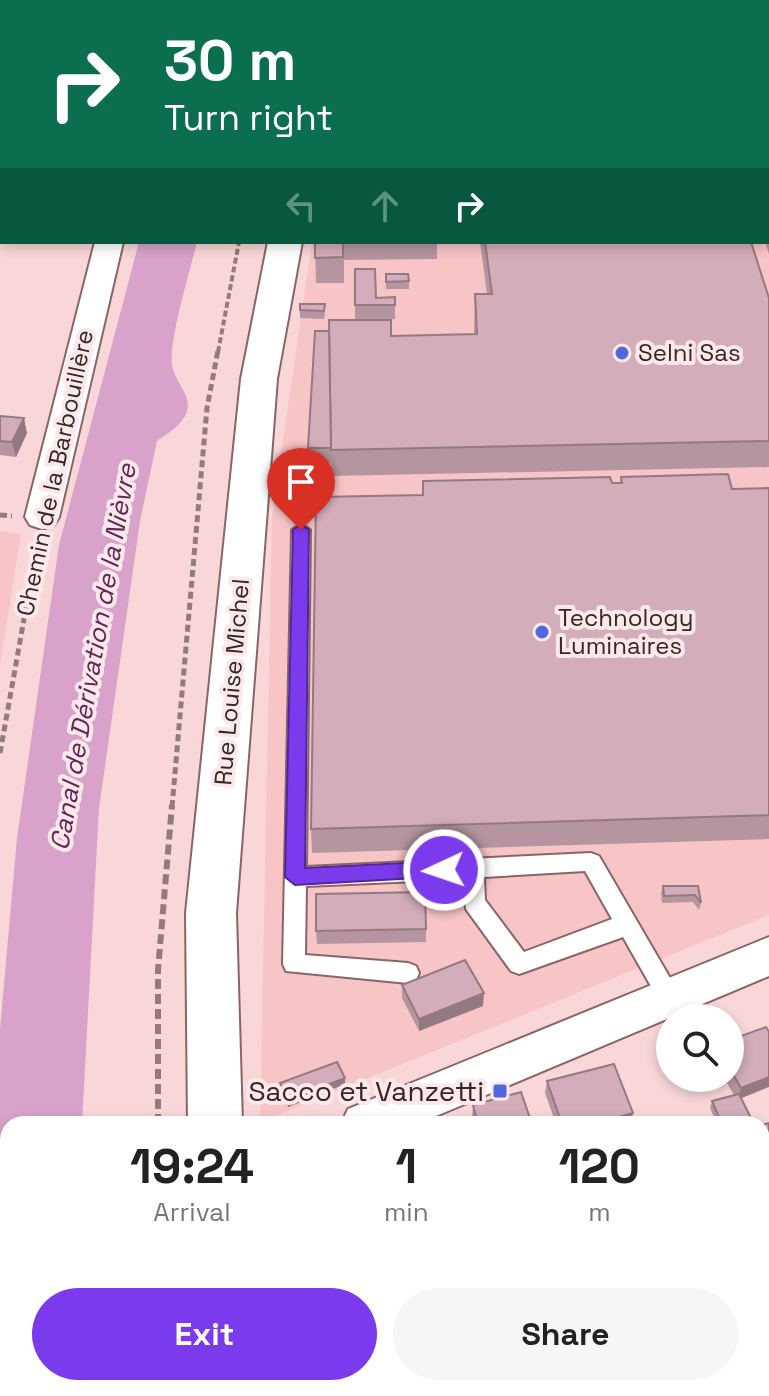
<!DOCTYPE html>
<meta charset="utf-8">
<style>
body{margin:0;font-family:"Space Grotesk",sans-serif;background:#f6f6f6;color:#222;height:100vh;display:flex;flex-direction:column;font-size:30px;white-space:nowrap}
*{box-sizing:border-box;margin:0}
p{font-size:26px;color:#767676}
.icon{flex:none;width:44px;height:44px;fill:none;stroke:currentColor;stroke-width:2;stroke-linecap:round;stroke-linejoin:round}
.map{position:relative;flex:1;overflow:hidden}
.panel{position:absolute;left:0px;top:1116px;width:770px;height:280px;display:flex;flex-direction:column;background:#fff;border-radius:24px 24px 0 0;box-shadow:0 4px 12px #0003}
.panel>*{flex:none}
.hud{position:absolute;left:0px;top:0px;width:770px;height:244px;box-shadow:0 4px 12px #0003;background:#0b6e4f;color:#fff;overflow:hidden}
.buttons{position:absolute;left:656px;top:1004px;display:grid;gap:16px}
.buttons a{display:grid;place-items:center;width:88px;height:88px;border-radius:50%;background:#fff;box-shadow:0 4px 12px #0003;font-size:40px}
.pin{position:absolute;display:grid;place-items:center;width:68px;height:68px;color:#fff;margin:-82px -34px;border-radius:50% 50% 50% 0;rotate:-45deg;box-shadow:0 0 8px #0007}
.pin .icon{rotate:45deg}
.me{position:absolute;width:88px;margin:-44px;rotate:267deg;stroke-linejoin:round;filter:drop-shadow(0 0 6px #0008)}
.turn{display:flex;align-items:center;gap:28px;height:168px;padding:0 32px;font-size:36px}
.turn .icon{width:104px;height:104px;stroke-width:2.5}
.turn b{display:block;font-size:56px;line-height:68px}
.lanes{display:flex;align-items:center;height:76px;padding:0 32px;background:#0003;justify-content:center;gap:40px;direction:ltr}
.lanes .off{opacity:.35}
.eta{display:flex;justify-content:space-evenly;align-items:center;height:136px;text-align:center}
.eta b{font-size:48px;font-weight:700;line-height:56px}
.button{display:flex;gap:16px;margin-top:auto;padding:16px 32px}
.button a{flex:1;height:92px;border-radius:48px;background:#7c3aed;color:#fff;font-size:32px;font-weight:700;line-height:92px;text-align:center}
.button a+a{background:#f6f6f6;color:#222}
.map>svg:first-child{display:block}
.built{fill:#f8c5c6}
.water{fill:#d8a2cb}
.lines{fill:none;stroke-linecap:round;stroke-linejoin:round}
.lane-casing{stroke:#8a6566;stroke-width:4}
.street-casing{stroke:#8a6566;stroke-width:4}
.secondary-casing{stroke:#8a6566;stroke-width:4}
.path-far2{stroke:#937b7c;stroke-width:4;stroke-dasharray:6 3;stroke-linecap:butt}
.path-far1{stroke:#937b7c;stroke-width:5;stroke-dasharray:7 4;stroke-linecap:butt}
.path{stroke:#937b7c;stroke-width:6;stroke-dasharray:10 5;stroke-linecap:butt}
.lane{fill:#fff;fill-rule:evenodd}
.street{fill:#fff;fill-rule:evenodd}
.secondary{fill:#fff;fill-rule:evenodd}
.wall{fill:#b5959f}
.shaded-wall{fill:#947982}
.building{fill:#d3adb9;stroke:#947982;stroke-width:2}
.route{fill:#7c3aed;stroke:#51269a;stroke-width:2}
.poi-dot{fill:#5268dd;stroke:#fbe9e9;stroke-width:3}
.labels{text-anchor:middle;stroke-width:8;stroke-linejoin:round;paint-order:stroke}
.poi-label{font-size:24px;fill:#362727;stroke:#fbe9e9;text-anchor:start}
.street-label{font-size:24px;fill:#362727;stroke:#fbe9e9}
.water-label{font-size:26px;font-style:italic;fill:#642659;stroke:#fbe9e9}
.near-poi-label{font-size:28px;fill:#362727;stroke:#fbe9e9;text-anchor:end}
</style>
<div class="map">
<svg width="769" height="1396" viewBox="0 0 769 1396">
<rect width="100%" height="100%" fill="#f9d7d8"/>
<g class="built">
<polygon points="362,0 769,0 769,915 260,1122 272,515 312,242 768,242 768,2"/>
<polygon points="0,531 21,534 0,665"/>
</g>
<path class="water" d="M139 242H197C190 271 169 339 172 365 174 381 192 395 187 411 183 425 168 433 157 441L140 521 99 808 82 1124H8V1388H70V1396H0V1029L17 838 59 545Z"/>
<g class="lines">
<defs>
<g id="lane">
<path d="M301 524 310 530 306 867 591 853 599 856 677 990 681 997 677 1004 669 1007 661 1004 623 937 519 974 511 971 466 909 462 879 306 886 305 955 408 963 416 966 419 973 416 980 408 983 286 971 283 964 292 530ZM585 871 612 919 524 952 485 900 484 877Z"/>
<polygon points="8,1183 8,1207 0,1210 0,1186"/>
<rect x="295" y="1388" width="28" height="8"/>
</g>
<g id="street">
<polygon points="175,0 199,0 174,2"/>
<polygon points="95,242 123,242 59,517 54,525 42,529 30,525 25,517"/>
<polygon points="769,937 769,976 417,1124 341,1124 348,1109"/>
</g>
<g id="secondary">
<polygon points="325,0 353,0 324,2"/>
<polygon points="268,242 302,242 277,379 236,913 242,1124 188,1124 186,913 241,379"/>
<rect x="186" y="1388" width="60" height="8"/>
</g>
</defs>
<use href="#lane" class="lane-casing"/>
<use href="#street" class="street-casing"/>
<use href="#secondary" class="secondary-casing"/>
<polyline class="path-far2" points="218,352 239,242"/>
<g class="path-far1">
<polyline points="0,515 12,516"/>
<polyline points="0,753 38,541"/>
<polyline points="172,807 207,408 218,350"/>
</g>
<g class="path">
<polyline points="158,1124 158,970 172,805"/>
<polyline points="151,1396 152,1388"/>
</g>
<use href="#lane" class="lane"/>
<use href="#street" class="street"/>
<use href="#secondary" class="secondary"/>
</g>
<g class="wall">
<polygon points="694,0 769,0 769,130 768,130 768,2 694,2"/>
<polygon points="2,97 2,165 0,165 0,101"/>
<polygon points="768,193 769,193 769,254 765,242 768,242"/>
<polygon points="315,242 437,242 437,259 344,260 344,283 316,283"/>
<polygon points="480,242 751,242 769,298 769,467 332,476 331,463 309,463 308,448 329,331 355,320 355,269 376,298 395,297 395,319 356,320 391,336 474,334 475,294 487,294"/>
<polygon points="386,274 409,281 409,289 386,289"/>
<polygon points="300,304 325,312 324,319 300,318"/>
<polygon points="0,416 27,433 16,457 0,455"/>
<polygon points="621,477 732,489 769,488 769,839 312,853 311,829 422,495 620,483"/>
<polygon points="663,886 698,886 701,903 699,910 693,902 662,903 661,893"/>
<polygon points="426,929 426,942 317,944 316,931"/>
<polygon points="402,985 483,1006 419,1031 402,998"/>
<polygon points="766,1027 741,1098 754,1124 717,1124 710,1108 712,1101 734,1095 724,1078 730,1078 730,1040"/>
<polygon points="547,1081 633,1113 630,1124 556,1124 545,1093"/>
<polygon points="280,1083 345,1084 288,1107 281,1089"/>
<polygon points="473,1105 532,1124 474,1124 472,1117"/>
<polygon points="769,1123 769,1242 762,1226 762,1125"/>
</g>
<g class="shaded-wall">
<polygon points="24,418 27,433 16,457 12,442"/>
<polygon points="484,993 483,1006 419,1031 419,1019"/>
<polygon points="769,1077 769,1087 737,1100 741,1088"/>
<polygon points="345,1078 345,1084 288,1107 288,1100"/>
<polygon points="633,1113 630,1124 593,1124"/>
</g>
<g class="building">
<polygon points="455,0 674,0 675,2 455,2"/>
<polygon points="705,0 769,0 769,105 768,105 768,2 706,2"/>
<polygon points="2,97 2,145 0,145 0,101"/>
<polygon points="315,242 343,242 343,257 315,258"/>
<polygon points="485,242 751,242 769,298 769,441 331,450 329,320 391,320 391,336 477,334 475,294 492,294"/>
<polygon points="355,269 375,269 376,298 395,297 395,305 355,305"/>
<polygon points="386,274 408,274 409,281 386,282"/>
<polygon points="300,304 325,304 324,311 300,310"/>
<polygon points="315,331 329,331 331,448 308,448"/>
<polygon points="0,416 24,418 12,442 0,441"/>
<polygon points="728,474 732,489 769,488 769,815 311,829 316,497 423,495 423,481 610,477 612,483 622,483 621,477"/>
<polygon points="663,886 698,886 701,903 695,895 664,896"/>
<polygon points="425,892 426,929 316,931 316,894"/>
<polygon points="465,960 484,993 419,1019 402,985"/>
<polygon points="766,1027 769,1032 769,1077 741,1088 730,1069 730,1040"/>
<polygon points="337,1062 345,1078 288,1100 280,1083"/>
<polygon points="614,1064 633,1113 593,1124 562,1124 547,1081"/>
<polygon points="521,1092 532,1124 478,1124 473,1105"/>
<polygon points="739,1094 754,1124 722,1124 712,1101"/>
<polygon points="769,1123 769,1201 762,1186 762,1125"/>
</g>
<polygon class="route" points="301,524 309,530 305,868 444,861 454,870 451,876 295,885 285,877 293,530"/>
<g class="poi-dot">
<circle cx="622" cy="353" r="8"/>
<circle cx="542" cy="632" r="8"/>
<rect x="492" y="1083" width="16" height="16" rx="4"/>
</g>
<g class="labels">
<g class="poi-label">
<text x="638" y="361">Selni Sas</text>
<text x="558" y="626">Technology<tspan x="558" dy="28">Luminaires</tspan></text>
</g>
<g class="street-label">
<text transform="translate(55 473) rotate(-78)" y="8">Chemin de la Barbouillère</text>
<text transform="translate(232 682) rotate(-85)" y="8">Rue Louise Michel</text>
</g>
<g class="water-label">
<text transform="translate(93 657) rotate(-80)" y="9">Canal de Dérivation de la Nièvre</text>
</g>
<g class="near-poi-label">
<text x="484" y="1101">Sacco et Vanzetti</text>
</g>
</g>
</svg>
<div class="buttons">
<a><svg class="icon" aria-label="search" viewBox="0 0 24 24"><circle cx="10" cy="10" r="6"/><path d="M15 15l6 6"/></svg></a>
</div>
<div class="pin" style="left:301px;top:530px;background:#d93025"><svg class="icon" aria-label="arrive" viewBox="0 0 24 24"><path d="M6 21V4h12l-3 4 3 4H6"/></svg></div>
<svg class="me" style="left:444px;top:870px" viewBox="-20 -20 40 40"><circle r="17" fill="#7c3aed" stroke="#fff" stroke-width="3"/><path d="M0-11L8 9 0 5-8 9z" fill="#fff"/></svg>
<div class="hud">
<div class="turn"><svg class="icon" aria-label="right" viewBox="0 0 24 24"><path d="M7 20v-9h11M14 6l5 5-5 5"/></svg><div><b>30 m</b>Turn right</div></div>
<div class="lanes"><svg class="icon off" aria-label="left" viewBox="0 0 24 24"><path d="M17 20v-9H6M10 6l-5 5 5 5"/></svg><svg class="icon off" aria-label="ahead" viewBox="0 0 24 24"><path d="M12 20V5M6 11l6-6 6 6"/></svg><svg class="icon" aria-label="right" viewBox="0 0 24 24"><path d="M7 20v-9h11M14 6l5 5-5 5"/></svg></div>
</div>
<section class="panel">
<div class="eta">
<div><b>19:24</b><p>Arrival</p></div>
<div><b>1</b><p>min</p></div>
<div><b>120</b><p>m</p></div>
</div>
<div class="button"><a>Exit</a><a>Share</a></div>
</section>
</div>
